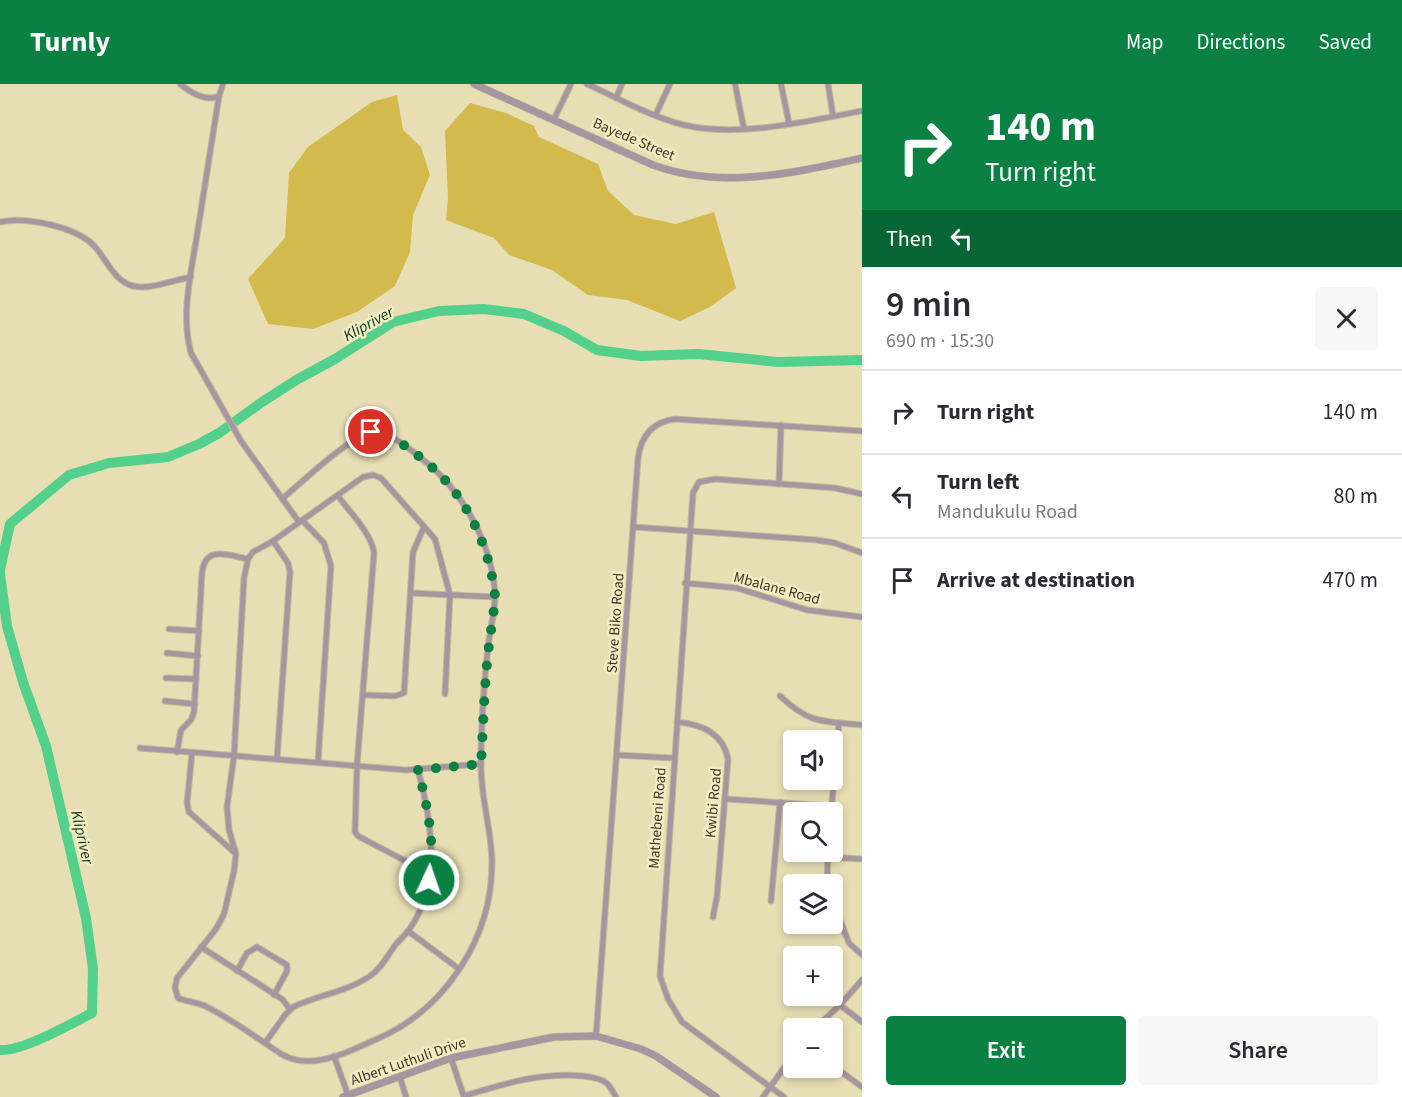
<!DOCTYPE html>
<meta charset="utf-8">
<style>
body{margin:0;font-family:"Source Sans 3",sans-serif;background:#f7f7f7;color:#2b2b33;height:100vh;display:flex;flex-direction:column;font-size:22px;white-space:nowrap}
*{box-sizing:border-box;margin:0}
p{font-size:20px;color:#7c7c81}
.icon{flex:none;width:33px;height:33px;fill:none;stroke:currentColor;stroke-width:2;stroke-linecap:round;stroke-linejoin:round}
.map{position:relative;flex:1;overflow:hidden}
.panel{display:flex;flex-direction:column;background:#fff;width:540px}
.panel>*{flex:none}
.guide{background:#0b8043;color:#fff;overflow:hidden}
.fabs{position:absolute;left:783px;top:646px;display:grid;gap:12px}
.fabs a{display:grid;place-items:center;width:60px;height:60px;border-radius:6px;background:#fff;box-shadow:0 3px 9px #0003;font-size:30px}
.pin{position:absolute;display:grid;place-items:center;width:51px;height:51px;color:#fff;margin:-26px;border:3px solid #fff;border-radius:50%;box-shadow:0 2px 6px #0007}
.me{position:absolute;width:66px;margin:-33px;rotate:3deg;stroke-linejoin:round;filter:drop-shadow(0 0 4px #0008)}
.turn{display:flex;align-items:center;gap:21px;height:126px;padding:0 24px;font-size:27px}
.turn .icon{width:78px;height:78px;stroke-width:2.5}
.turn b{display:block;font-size:42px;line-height:51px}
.then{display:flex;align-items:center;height:57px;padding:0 24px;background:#0003;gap:12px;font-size:22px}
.round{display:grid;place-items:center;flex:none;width:63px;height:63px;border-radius:6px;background:#f7f7f7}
.head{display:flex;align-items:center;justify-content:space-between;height:102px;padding:0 24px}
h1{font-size:36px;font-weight:600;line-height:45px}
.button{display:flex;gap:12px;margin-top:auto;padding:12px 24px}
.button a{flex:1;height:69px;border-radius:6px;background:#0b8043;color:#fff;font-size:24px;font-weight:600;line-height:69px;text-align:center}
.button a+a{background:#f7f7f7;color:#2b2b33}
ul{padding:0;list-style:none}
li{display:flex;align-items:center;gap:18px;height:84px;padding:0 24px;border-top:2px solid #e1e1e2}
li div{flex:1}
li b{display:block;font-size:22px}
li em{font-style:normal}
header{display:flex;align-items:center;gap:36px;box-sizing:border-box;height:84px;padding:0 30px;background:#0b8043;color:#fff}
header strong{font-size:28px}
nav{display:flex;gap:33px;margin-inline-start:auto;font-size:21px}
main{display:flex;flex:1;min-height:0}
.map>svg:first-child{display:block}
.green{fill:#d3ba4c}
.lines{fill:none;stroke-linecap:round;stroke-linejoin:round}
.river{stroke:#53d18c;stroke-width:10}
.minor-casing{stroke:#c3ba96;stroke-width:7}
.tertiary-casing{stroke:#c3ba96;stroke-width:8}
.minor{stroke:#a696a1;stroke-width:5}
.tertiary{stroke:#a696a1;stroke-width:7}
.route{stroke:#0b8043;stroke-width:10;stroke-dasharray:0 18}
.labels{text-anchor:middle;stroke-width:5;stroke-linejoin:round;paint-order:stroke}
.street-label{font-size:15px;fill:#3e3a2a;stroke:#f5ebc1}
.water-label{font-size:16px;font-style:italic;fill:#043b21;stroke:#f5ebc1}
</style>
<header>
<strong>Turnly</strong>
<nav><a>Map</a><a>Directions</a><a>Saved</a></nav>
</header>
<main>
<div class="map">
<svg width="862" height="1013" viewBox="0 0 862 1013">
<rect width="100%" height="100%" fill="#e8deb4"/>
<g class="green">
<polygon points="397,11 403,46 421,63 430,91 413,131 410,168 395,202 357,228 313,245 268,240 248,195 285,154 289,89 308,63 372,18"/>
<polygon points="470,19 506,29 534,42 539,53 598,80 608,107 634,131 676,140 714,128 736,204 710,223 680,237 627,216 588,211 552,186 509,171 494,154 446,136 448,114 445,47"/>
</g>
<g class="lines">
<g class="river">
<polyline points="0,486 10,440 69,391 109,379 168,373 199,360 219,349 262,318 298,295 335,275 393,238 439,227 484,225 524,230 564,247 597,266 641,272 698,270 778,278 862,276"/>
<path d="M0 490 7 542 23 598 46 662 86 834 93 885 92 929C71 940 21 968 0 966"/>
</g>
<defs>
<g id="minor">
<path d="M180 0C190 8 206 18 219 12L223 0"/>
<path d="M587 0C618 14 651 33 684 41 740 54 807 37 862 27"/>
<polyline points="735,0 744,45"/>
<polyline points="781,0 789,39"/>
<polyline points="828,0 833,32"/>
<path d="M219 12C212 56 205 101 198 145 192 185 180 230 191 269L241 357 299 438"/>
<polyline points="616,14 622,0"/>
<polyline points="656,30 670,0"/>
<polyline points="554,35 571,0"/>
<path d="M0 138C25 132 78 143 95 163 107 176 114 197 133 202 150 206 174 196 191 193"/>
<polyline points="779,400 781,341"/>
<path d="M338 412C349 427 372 450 374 469L357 681 355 748 358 752 430 790"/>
<path d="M282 415C300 400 354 348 374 348 393 349 413 368 427 379 464 409 493 463 495 511 495 528 490 546 488 563 484 601 481 640 481 678 480 711 491 743 492 776 493 853 446 925 377 955 352 966 325 981 297 976 285 974 275 966 265 959 247 947 227 933 207 923 198 918 187 918 178 914L175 904 177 894 216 845 224 830 234 787 236 770 229 746 227 723 234 672 244 494 248 475 253 468 273 457 363 393 373 391 381 394 435 455 439 470 450 511 445 610"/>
<polyline points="302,436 324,459 331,482 318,678"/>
<polyline points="634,443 817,456 835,459 862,469"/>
<polyline points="273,457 288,479 290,488 277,675"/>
<polyline points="685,499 737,504 807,526 862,533"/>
<polyline points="411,509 495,513"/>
<polyline points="169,545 199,547"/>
<polyline points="167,569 198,572"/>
<polyline points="166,594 196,595"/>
<polyline points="363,611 395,612 404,609 413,468 424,443"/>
<path d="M780 612C811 641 823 637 862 641"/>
<polyline points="165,617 195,620"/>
<path d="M677 638C702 640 723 649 728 675L717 812 713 833"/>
<polyline points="140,664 406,686 481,680"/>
<path d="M177 668 181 646 191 636 194 628 202 489C205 461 227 471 248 475"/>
<polyline points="192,669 187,719 189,728 235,769"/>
<polyline points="617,671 673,674"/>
<polyline points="726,715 831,722"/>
<polyline points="831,729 839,639"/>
<polyline points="828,773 862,775"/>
<polyline points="827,801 828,768"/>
<polyline points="832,816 849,859 862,871"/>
<polyline points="771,817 780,718"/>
<polyline points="408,847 459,885"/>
<polyline points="201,863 282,915 290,925"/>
<polyline points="237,887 247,869 257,863 287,881 287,887 274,911"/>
<polyline points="840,921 862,938"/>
<polyline points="814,945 840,921 862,896"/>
<path d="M596 952 638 374C641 352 652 338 675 335L862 347"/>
<path d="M265 959 285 931 293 923C317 911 347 908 370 892 381 885 388 871 396 860 400 856 405 851 409 846 442 799 432 738 418 686"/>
<polyline points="334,972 348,1011"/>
<polyline points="451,974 464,1013"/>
<polyline points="832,981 862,1003"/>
<polyline points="400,993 406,1013"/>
<path d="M464 1012C503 1000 541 988 583 992 590 993 600 994 605 998 610 1001 613 1008 616 1013"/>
<polyline points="763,1013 794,970"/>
<polyline points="784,1013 682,938 668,915 660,892 693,409 699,398 715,395 835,404 862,410"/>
</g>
<g id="tertiary">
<path d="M474 0 653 81C722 106 793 89 862 74"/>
<polyline points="343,1013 451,974 554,953 596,952 641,965 656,972 716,1013"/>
</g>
</defs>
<use href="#minor" class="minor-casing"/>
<use href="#tertiary" class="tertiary-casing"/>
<use href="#minor" class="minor"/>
<use href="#tertiary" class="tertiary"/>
</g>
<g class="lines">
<path class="route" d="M371 348C392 350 410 365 427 379 460 406 479 442 490 483 492 493 495 504 495 515 493 536 489 557 487 579 484 612 483 646 481 680L418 686C427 720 436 761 429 796"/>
</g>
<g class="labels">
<g class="street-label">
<text transform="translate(634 55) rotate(23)" y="5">Bayede Street</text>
<text transform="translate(777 504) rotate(15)" y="5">Mbalane Road</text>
<text transform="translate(615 539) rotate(-86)" y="5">Steve Biko Road</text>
<text transform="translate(713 719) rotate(-85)" y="5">Kwibi Road</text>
<text transform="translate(657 734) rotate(-86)" y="5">Mathebeni Road</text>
<text transform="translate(408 977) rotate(-19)" y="5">Albert Luthuli Drive</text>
</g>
<g class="water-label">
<text transform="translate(368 239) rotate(-29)" y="6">Klipriver</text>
<text transform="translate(83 753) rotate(77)" y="6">Klipriver</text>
</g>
</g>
</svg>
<div class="fabs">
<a><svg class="icon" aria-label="sound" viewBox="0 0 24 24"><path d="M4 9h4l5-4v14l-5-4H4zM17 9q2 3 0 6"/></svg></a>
<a><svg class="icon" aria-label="search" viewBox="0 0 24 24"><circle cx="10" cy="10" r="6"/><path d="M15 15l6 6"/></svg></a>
<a><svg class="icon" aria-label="layers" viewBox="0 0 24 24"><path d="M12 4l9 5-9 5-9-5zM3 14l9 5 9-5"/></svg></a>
<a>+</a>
<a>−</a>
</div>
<div class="pin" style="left:371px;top:348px;background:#d93025"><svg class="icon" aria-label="arrive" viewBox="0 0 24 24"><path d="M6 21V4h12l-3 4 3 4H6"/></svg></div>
<svg class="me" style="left:429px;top:796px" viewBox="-20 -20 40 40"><circle r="17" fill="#0b8043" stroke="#fff" stroke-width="3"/><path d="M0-11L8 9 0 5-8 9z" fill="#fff"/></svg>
</div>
<section class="panel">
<div class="guide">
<div class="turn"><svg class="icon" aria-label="right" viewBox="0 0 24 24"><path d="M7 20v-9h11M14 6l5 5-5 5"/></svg><div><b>140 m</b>Turn right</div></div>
<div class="then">Then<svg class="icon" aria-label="left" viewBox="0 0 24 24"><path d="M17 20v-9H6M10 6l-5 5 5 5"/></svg></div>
</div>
<div class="head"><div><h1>9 min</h1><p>690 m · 15:30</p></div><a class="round"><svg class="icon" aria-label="close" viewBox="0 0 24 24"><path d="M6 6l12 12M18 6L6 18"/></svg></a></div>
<ul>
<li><svg class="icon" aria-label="right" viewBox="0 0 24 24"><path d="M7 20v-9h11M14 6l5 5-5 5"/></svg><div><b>Turn right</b></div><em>140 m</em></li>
<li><svg class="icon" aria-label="left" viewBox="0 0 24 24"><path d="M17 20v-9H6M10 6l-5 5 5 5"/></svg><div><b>Turn left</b><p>Mandukulu Road</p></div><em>80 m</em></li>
<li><svg class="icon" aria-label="arrive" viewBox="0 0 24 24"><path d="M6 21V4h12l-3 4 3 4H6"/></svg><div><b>Arrive at destination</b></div><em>470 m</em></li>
</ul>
<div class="button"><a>Exit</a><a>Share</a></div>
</section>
</main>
